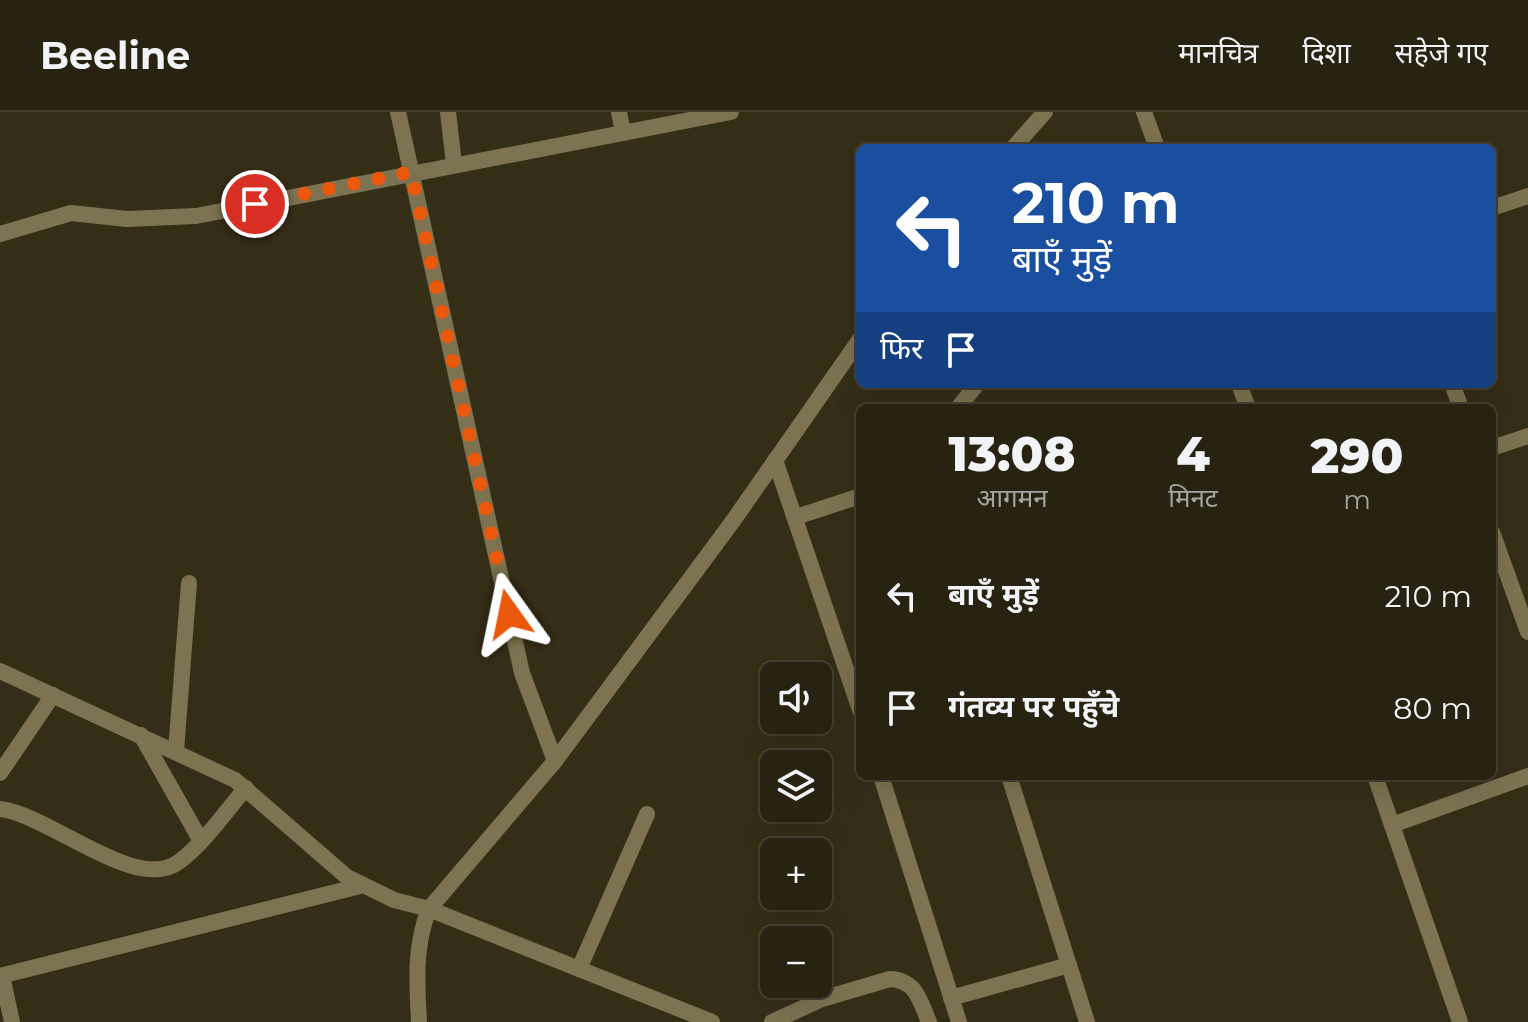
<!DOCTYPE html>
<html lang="hi">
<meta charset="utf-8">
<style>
body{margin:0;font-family:Montserrat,"Noto Sans Devanagari",sans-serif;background:#302a1a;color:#f1f3f6;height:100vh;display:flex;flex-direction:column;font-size:30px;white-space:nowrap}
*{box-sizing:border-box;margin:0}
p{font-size:26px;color:#a5a49f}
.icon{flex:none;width:44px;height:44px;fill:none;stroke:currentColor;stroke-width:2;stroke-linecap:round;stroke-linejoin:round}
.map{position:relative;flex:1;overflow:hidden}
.sheet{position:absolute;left:856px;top:292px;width:640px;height:376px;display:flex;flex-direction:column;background:#282211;border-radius:12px;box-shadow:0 8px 32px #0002,0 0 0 2px #443f31}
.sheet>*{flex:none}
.hud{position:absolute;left:856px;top:32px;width:640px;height:244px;border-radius:12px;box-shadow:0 8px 32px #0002,0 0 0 2px #443f31;background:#1a4fa0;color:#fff;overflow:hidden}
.controls{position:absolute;left:760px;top:550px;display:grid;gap:16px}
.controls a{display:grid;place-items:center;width:72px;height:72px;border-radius:12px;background:#282211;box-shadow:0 8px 32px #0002,0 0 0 2px #443f31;font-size:40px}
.pin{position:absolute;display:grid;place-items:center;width:68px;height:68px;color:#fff;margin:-34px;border:4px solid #fff;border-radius:50%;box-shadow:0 2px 8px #0007}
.me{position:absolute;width:88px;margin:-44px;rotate:348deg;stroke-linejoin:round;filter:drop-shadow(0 0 6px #0008)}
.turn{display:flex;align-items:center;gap:28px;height:168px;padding:0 24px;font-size:36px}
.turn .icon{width:104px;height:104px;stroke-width:2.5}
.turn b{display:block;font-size:56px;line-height:68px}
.then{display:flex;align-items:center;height:76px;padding:0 24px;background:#0003;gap:16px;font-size:30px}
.eta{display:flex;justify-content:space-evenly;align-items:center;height:136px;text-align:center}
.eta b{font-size:48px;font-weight:800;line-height:56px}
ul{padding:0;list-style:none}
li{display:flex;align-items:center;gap:24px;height:112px;padding:0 24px}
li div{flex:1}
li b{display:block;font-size:30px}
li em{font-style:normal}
header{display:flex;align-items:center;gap:48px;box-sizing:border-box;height:112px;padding:0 40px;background:#282211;border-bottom:2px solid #443f31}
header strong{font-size:38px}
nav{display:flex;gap:44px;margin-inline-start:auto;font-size:28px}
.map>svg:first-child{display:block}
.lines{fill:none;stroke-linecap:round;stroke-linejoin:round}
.minor{stroke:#7d7251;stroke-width:16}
.route{stroke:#ea580c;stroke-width:14;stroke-dasharray:0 25.2}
</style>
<header>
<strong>Beeline</strong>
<nav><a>मानचित्र</a><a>दिशा</a><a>सहेजे गए</a></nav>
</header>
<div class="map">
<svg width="1528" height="910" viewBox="0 0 1528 910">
<rect width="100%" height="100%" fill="#352e17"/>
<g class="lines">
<g class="minor">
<polyline points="398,0 522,561 555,649"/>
<polyline points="448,0 454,52"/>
<polyline points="619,0 623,20"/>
<polyline points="1144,0 1157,36"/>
<polyline points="1013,36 1045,0"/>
<polyline points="1492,96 1528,84"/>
<polyline points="0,122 71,101 127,107 196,104 731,0"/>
<polyline points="1239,272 1248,296"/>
<polyline points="1452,272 1461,296"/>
<polyline points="958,296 977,272"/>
<polyline points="1492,336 1528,324"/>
<polyline points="775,348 860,598"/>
<polyline points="796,405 860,384"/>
<polyline points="1492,420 1528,520"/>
<polyline points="0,559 235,668 347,765 394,788 429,797 712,910"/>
<polyline points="141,623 201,729"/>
<polyline points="176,639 189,471"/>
<polyline points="0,661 53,583"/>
<polyline points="881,664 959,910"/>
<polyline points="1009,664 1087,910"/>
<polyline points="1375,664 1460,910"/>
<path d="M0 697C51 703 137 783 180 749 205 730 225 700 246 676"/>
<polyline points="1392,713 1528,664"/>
<polyline points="579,857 647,702"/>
<polyline points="0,864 360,774"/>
<polyline points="2,864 12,910"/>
<polyline points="951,886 1069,853"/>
<path d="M419 910C417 870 414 835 429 797L555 649 733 409 860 227"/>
<path d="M772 910 822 887 890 867C916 868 920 889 929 910"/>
</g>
</g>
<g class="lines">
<polyline class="route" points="255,92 411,60 509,502"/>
</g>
</svg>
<div class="controls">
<a><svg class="icon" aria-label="sound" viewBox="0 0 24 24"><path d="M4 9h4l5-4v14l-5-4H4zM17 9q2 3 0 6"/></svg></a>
<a><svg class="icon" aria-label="layers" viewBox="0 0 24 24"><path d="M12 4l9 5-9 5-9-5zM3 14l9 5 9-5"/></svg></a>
<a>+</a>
<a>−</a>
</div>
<div class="pin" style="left:255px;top:92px;background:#d93025"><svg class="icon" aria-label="arrive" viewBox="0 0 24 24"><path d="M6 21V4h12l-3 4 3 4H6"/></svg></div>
<svg class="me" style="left:509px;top:502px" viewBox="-20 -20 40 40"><path d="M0-17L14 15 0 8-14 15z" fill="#ea580c" stroke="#fff" stroke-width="4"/></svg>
<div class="hud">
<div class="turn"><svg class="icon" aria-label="left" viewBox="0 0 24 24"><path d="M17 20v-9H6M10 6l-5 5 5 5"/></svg><div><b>210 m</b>बाएँ मुड़ें</div></div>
<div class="then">फिर<svg class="icon" aria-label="arrive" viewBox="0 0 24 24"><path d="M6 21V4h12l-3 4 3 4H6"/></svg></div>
</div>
<section class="sheet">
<div class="eta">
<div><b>13:08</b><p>आगमन</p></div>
<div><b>4</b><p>मिनट</p></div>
<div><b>290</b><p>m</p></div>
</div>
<ul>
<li><svg class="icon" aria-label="left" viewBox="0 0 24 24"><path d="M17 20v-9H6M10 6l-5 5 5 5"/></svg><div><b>बाएँ मुड़ें</b></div><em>210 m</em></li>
<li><svg class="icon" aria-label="arrive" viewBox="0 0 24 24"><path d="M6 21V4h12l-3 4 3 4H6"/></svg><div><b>गंतव्य पर पहुँचे</b></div><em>80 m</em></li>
</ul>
</section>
</div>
